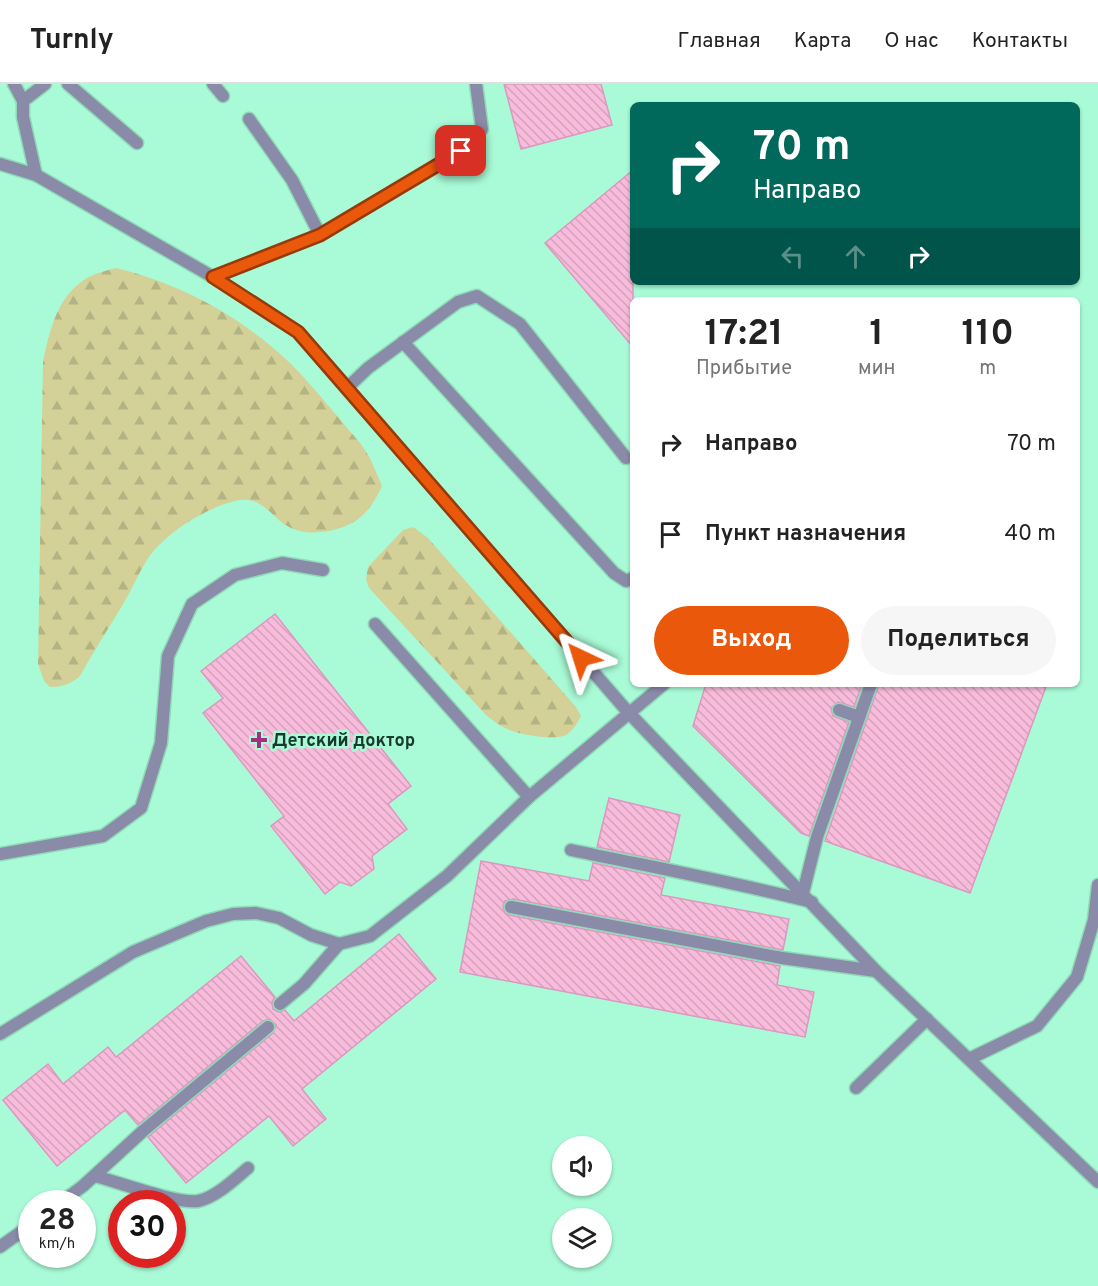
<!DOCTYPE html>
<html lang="ru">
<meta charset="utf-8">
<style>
body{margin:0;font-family:Overpass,sans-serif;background:#f6f6f6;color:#222;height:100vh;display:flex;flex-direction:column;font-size:22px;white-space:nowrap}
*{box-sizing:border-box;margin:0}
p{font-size:20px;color:#767676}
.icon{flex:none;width:33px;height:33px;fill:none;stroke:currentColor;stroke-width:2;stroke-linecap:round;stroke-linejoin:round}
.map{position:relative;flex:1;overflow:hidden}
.side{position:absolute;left:630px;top:213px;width:450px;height:390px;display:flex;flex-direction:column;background:#fff;border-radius:9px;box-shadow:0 2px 4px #0004}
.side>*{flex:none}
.top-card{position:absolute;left:630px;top:18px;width:450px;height:183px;border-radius:9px;box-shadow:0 2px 4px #0004;background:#00695c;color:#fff;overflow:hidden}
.fabs{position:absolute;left:552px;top:1052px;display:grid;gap:12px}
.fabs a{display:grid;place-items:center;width:60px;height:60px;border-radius:50%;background:#fff;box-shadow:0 2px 4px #0004;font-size:30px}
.speed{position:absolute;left:18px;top:1106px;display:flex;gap:12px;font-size:30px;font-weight:700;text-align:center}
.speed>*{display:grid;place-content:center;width:78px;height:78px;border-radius:50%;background:#fff;box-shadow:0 2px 4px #0004;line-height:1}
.speed small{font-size:15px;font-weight:400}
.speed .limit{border:9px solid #d22;background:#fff;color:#111}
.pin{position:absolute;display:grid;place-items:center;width:51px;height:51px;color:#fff;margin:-26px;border-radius:12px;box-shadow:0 3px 9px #0006}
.me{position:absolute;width:66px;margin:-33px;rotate:319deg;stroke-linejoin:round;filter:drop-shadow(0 0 4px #0008)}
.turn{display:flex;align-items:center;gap:21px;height:126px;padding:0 24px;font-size:27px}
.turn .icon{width:78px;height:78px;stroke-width:2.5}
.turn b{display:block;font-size:42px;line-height:51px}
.lanes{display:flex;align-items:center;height:57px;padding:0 24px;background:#0003;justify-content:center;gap:30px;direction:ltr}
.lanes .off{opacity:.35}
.eta{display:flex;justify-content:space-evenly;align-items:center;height:102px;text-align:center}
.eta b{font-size:36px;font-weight:700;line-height:42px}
.action{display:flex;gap:12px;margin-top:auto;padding:12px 24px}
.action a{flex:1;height:69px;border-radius:36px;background:#ea580c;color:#fff;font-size:24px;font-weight:700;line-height:69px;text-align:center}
.action a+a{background:#f6f6f6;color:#222}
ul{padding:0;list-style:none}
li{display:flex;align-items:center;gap:18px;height:90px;padding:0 24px}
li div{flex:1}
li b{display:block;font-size:22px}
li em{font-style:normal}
header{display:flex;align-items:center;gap:36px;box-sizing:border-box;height:84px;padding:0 30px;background:#fff;border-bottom:2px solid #e0e0e0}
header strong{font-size:28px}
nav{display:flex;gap:33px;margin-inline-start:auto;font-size:21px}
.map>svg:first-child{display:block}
.forest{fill:url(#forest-firs)}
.building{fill:url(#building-back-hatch);stroke:#dc98be;stroke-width:1.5}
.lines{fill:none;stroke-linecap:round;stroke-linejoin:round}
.service-casing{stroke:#8fd8b8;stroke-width:15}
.minor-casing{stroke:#8fd8b8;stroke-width:15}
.service{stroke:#8a8aa9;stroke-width:12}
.minor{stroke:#8a8aa9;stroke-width:12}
.route-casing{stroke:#983908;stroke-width:15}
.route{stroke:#ea580c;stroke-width:10}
.poi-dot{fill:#a92d7f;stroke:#a9fbd7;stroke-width:2}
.labels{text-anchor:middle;stroke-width:5;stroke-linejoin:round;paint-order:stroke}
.poi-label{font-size:18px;font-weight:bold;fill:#183a2c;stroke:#a9fbd7;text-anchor:start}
</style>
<header>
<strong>Turnly</strong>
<nav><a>Главная</a><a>Карта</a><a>О нас</a><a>Контакты</a></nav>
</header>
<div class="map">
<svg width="1098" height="1202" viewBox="0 0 1098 1202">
<defs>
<pattern id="forest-firs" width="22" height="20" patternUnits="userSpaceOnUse" patternTransform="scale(1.5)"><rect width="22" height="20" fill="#d3d098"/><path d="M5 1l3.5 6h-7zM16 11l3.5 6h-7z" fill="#b4b383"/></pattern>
<pattern id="building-back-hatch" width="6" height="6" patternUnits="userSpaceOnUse" patternTransform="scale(1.5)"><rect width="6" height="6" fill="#f8bbdc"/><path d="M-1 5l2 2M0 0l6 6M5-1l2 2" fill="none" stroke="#d4a2bd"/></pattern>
</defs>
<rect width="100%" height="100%" fill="#a9fbd7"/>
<g class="forest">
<path d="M116 184C182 200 242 233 291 280 316 305 338 334 361 360L370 374 382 402C370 428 358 441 329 447 315 449 303 450 289 443 270 433 262 410 235 417 204 425 171 446 151 470 140 485 132 506 122 522 108 545 93 568 80 592 71 600 62 603 50 603L44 597 38 580 43 278C50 245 58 207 93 191 100 188 108 186 116 184Z"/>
<path d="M413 443 428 454 576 623 581 632C578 638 573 647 566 651 555 657 516 650 505 644 498 641 491 635 485 630L369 504 366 495 368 483 403 446Z"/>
</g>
<g class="building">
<polygon points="504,0 601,0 612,41 521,65"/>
<polygon points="633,86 633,263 545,159"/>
<polygon points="275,530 411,702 388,720 407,745 372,772 374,785 351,802 340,798 325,810 271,742 284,732 203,629 223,614 201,587"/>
<polygon points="706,600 862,600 854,623 838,618 831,624 833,632 849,638 809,752 801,749 693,642"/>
<polygon points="879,600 1047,600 970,809 825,757"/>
<polygon points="609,714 680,731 669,778 597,763"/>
<polygon points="481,777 589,797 593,779 665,794 661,811 789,835 783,866 513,815 505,817 503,822 505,829 509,831 780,882 777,901 814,908 805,953 460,888"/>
<polygon points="399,850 436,895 302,1005 326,1035 293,1062 269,1032 186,1099 148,1053 273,949 276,941 270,935 263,937 138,1041 125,1026 57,1082 3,1016 48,980 63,1000 108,963 116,973 241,872 275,913 272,918 273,925 278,928 285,926 294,937"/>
</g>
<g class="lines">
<defs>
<g id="service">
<polyline points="14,0 23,17"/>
<polyline points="68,0 137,59"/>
<polyline points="213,0 223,12"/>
<polyline points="249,35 292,96 320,151"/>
<polyline points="36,91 23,33 23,17 45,0"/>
<polyline points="213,193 320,151 461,67 482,45 476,0"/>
<polyline points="403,258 614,489 626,497 633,494"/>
<polyline points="347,304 368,284 458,218 477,212 520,240 626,374"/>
<polyline points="375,540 529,713"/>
<polyline points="839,626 859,633"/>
<path d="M571 766C652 783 733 798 812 818"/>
<polyline points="0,770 103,752 141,724 161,659 168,572 192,520 235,491 282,479 323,486"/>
<polyline points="803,809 817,753 871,600"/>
<polyline points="511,823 782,874 876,887"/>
<polyline points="280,920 304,900 339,860"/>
<polyline points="0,950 133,868 206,837 233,830 256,829 279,834 311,851 339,860 370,852 447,792 529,713 664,600"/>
<polyline points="969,975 1037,942 1077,893 1094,836 1098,801"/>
<polyline points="856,1004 927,935"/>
<path d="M95 1092C118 1098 177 1120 198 1117 215 1114 235 1095 248 1084"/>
<polyline points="60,1119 83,1102 143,1047 268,943"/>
<polyline points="0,1163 32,1140"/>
</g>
<polyline id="minor" points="0,80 36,91 213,193 298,248 628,628 876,887 1098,1098"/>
</defs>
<use href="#service" class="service-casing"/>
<use href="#minor" class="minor-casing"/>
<use href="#service" class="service"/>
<use href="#minor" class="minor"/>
</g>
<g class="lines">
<defs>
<polyline id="route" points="461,67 320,151 213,193 298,248 581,574"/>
</defs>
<use href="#route" class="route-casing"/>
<use href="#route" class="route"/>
</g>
<path class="poi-dot" d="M256 647h6v6h6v6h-6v6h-6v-6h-6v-6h6z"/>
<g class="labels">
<g class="poi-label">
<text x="272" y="662">Детский доктор</text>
</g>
</g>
</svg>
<div class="fabs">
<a><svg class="icon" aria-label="sound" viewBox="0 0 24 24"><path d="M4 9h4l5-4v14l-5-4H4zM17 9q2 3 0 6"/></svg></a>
<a><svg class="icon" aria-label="layers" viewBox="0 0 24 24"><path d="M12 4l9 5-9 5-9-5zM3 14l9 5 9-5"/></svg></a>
</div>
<div class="speed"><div>28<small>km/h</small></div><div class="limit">30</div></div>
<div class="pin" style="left:461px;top:67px;background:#d93025"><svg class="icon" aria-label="arrive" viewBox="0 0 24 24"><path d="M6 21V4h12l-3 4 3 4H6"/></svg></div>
<svg class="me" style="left:581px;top:574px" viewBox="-20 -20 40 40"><path d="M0-17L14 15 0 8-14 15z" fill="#ea580c" stroke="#fff" stroke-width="4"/></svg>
<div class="top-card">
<div class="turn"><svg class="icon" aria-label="right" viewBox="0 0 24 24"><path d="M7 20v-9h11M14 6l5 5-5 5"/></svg><div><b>70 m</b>Направо</div></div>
<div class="lanes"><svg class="icon off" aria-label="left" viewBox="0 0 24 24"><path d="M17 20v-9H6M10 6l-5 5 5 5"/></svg><svg class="icon off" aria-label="ahead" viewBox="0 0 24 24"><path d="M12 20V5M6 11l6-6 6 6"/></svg><svg class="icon" aria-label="right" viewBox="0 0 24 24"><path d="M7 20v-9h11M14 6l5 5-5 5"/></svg></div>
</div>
<section class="side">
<div class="eta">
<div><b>17:21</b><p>Прибытие</p></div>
<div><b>1</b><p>мин</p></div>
<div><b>110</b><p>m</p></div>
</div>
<ul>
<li><svg class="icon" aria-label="right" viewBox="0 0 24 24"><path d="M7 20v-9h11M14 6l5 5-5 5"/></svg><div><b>Направо</b></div><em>70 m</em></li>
<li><svg class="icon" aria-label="arrive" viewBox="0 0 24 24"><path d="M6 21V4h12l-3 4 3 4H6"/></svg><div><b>Пункт назначения</b></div><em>40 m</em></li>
</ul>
<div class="action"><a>Выход</a><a>Поделиться</a></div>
</section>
</div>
